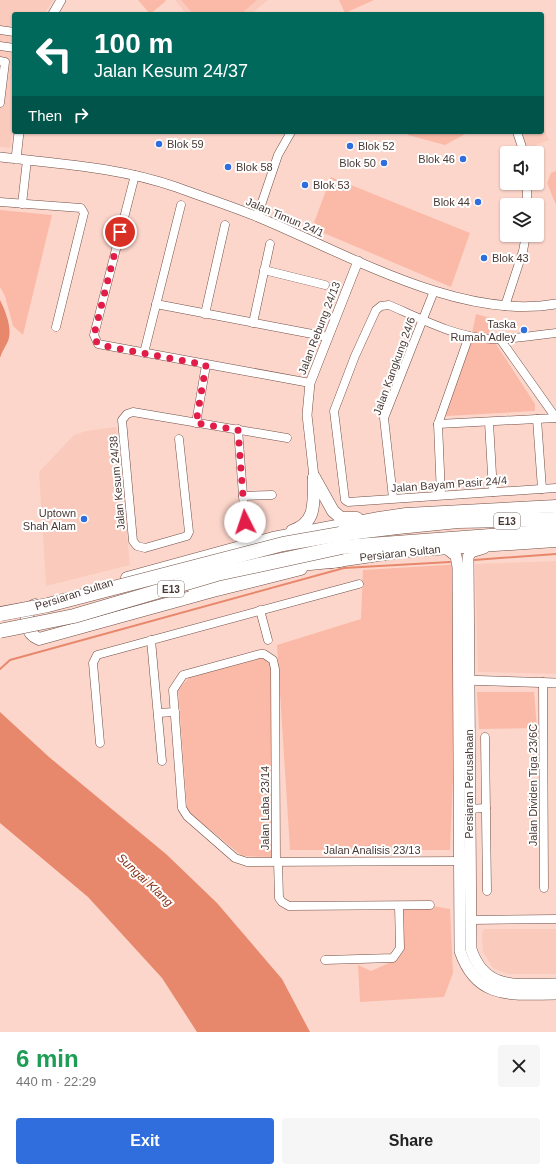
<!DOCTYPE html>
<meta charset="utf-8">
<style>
body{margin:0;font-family:Helvetica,sans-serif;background:#f6f6f6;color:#222;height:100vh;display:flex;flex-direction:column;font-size:15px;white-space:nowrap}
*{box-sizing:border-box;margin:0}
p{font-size:13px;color:#767676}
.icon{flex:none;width:22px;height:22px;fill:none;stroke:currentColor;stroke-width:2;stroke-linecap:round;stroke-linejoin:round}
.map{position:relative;height:1032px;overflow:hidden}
.details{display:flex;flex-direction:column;background:#fff;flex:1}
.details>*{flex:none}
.hud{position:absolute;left:12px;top:12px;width:532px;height:122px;border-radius:4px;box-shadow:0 1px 3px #0004;background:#00695c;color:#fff;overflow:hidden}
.tools{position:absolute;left:500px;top:146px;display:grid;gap:8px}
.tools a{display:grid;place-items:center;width:44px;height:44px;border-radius:4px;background:#fff;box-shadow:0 1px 3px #0004;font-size:20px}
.pin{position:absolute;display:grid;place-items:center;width:34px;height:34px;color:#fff;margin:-17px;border:2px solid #fff;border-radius:50%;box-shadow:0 1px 4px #0007}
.me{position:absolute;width:44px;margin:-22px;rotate:356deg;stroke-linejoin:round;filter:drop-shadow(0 0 3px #0008)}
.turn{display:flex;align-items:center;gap:14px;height:84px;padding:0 16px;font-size:18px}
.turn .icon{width:52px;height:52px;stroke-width:2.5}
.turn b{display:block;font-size:28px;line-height:34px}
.then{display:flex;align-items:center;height:38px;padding:0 16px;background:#0003;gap:8px;font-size:15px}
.round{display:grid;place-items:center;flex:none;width:42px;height:42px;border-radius:4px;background:#f6f6f6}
.overview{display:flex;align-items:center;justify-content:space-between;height:68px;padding:0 16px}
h1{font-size:24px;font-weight:800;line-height:30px;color:#1e9e55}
.primary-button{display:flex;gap:8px;margin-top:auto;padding:8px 16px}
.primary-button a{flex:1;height:46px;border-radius:4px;background:#2f6edc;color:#fff;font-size:16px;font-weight:800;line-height:46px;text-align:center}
.primary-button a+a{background:#f6f6f6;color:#222}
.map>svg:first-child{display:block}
.built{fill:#facbbd}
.green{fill:#fbbaa7}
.water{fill:#e7886c}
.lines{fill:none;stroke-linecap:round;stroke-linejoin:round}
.stream{stroke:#e7886c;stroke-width:2}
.minor-casing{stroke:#704f46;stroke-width:9}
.tertiary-casing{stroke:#704f46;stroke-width:10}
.secondary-casing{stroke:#704f46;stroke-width:12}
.primary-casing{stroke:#704f46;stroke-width:13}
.motorway-casing{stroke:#704f46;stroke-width:15}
.minor{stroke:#fff;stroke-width:8}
.tertiary{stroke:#fff;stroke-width:9}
.secondary{stroke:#fff;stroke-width:11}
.primary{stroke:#fff;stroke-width:12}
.motorway{stroke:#fff;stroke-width:14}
.motorway-bridge-casing{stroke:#704f46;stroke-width:15;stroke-linecap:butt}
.motorway-bridge{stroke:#fff;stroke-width:14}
.route{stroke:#e11d48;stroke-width:7;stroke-dasharray:0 12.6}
.poi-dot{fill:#2f6edc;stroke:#fff;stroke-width:1.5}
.labels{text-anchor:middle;stroke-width:4;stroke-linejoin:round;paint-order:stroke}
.shield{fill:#fff;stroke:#807471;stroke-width:1}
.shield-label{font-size:10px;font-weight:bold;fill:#493934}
.poi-label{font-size:11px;fill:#493934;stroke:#fff;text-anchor:start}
.street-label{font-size:11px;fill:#493934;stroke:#fff}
.water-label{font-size:12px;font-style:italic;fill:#863117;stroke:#fff}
</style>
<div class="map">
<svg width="556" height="1032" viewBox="0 0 556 1032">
<rect width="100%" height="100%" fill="#fdd6cb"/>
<g class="built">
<polygon points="0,0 53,0 44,14 14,14 14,111 10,148 0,147"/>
<polygon points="175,0 268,0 251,14 186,14"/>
<polygon points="542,124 549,140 526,149 519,132 542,132"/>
<polygon points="116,427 130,565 46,586 39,472 74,435 86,431"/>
<polygon points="556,561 556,674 478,672 475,564"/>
<polygon points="484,929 556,929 556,974 508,974 493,968 483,952 482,934"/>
</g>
<g class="green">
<polygon points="138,0 165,0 166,1 150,14"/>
<polygon points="181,0 257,0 241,14 193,14"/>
<polygon points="339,0 374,0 345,13"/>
<polygon points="407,132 469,132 445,145 408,135"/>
<polygon points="556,171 556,205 547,183 551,173"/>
<polygon points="331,177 470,233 451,287 312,228"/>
<polygon points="0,210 52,215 23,335 13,326 5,296 0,287"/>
<polygon points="476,314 494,319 488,335 472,333"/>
<polygon points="473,342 496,344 535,404 535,411 447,416 444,414 469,343"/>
<polygon points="462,564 450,850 290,850 277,645 361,619 363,570"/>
<path d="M260 657C268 659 270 663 272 670V857L242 856 191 814 187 809 178 689 191 676Z"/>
<polygon points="477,692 534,692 537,728 479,729"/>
<polygon points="427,905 450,909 453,973 444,997 360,1002 358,965 371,971 398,959 403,950 402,909"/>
</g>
<g class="water">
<path d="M0 300C5 310 13 329 8 341 6 346 2 351 0 358Z"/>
<polygon points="0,712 49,757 166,854 217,903 282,979 310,1032 197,1032 162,978 88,897 0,823"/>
</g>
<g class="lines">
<g class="stream">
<polyline points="474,560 556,554"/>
<polyline points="0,669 10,660 344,568 450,562"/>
</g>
<defs>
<g id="minor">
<polyline points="0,30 14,32"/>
<polyline points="0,46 14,48"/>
<polyline points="0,61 5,62 0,103"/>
<polyline points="517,132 524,153"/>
<polyline points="135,175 94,335 98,344 310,383"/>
<polyline points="527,183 527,205"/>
<polyline points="0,202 81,208 84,213 56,327"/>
<polyline points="22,204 27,160"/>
<polyline points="257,217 278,155 291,132"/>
<polyline points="264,270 325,285"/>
<polyline points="156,304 328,337"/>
<polyline points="505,306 523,251 526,235"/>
<polyline points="205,314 225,225"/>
<polyline points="253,323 270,244"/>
<path d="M556 333C535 335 512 340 491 339 455 337 421 319 389 305L381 306 376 310 355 356 334 411 345 500 348 502 556 488"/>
<polyline points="500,339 556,418"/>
<polyline points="144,353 181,205"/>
<polyline points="537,419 542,489"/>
<polyline points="489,422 493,492"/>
<polyline points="196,423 206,365"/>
<polyline points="438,424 556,418"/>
<polyline points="238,429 245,522"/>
<polyline points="179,439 189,532 187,536 145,548 137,546 133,541 122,420 127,414 133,412 287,438"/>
<polyline points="441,495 438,424 469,336"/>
<polyline points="243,496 272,495"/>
<polyline points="393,498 384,418 434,291"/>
<polyline points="260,610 268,640"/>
<polyline points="151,640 162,761"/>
<polyline points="543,682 544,888"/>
<polyline points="158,713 175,712"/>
<polyline points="485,737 487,891"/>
<polyline points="100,743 93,663 97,655 359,584"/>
<polyline points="468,809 486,808"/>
<polyline points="276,861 275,669 273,660 264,654 260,654 183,675 173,690 182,808 187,816 235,858 247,862 465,861"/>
<polyline points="278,861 279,898 282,902 289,906 430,905"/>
<polyline points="470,920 556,919"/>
<polyline points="325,960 393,958 400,948 399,906"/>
</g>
<g id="tertiary">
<polyline points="53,14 61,0"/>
<path d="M0 157C59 164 119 167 176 187 203 197 231 206 258 217 345 253 460 321 556 304"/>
<polyline points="16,159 19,132"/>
<polyline points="314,477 307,415 310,383 358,261"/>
<polyline points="463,680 556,683"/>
</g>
<g id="secondary">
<path d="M446 548 456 556 458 567 460 951C477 1001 513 994 556 994"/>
<path d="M484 548 471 552 468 557 471 949C485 992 519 984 556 984"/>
</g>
<g id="primary">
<polyline points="314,477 333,511 341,518 357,518"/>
<path d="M292 531C318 522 313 501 314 478"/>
<polyline points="331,562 405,551 556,541"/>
<polyline points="127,578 273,538 379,518 406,514 556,506"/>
<path d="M35 605 31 607C24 619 25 633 39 639L213 591 301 569"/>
</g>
<g id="motorway">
<polyline points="340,534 398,527 458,521 556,519"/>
<polyline points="342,547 556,531"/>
<polyline points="193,586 290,565 340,560"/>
</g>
</defs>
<use href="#minor" class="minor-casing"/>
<use href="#tertiary" class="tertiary-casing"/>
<use href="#secondary" class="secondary-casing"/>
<use href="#primary" class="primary-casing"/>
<use href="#motorway" class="motorway-casing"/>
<use href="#minor" class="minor"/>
<use href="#tertiary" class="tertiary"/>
<use href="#secondary" class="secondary"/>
<use href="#primary" class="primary"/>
<use href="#motorway" class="motorway"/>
<defs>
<g id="motorway-bridge">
<polyline points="0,614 48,605 283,544 340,534"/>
<polyline points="0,631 74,616 217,574 342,547"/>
</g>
</defs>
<use href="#motorway-bridge" class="motorway-bridge-casing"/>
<use href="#motorway-bridge" class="motorway-bridge"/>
</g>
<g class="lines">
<path class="route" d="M120 232 94 335C95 342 98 344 105 346L206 365 196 423 238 430 245 522"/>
</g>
<g class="poi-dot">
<circle cx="159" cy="144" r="4"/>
<circle cx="350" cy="146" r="4"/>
<circle cx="463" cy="159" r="4"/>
<circle cx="384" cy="163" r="4"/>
<circle cx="228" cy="167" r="4"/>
<circle cx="305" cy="185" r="4"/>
<circle cx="478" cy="202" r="4"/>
<circle cx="484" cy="258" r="4"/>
<circle cx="524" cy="330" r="4"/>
<circle cx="84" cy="519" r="4"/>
</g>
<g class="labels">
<g class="shield">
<rect x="494" y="513" width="26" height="16" rx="3"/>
<rect x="158" y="581" width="26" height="16" rx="3"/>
</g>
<g class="shield-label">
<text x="507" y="525">E13</text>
<text x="171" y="593">E13</text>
</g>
<g class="poi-label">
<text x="167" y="148">Blok 59</text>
<text x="358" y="150">Blok 52</text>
<text x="455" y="163" text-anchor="end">Blok 46</text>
<text x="376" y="167" text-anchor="end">Blok 50</text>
<text x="236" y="171">Blok 58</text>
<text x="313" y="189">Blok 53</text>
<text x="470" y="206" text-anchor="end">Blok 44</text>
<text x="492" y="262">Blok 43</text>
<text x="516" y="328" text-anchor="end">Taska<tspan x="516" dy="13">Rumah Adley</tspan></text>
<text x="76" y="517" text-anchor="end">Uptown<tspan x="76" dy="13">Shah Alam</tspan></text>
</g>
<g class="street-label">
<text transform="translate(285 217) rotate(23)" y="4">Jalan Timun 24/1</text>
<text transform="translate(319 328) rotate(-69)" y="4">Jalan Rebung 24/13</text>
<text transform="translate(394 366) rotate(-70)" y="4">Jalan Kangkung 24/6</text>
<text transform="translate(117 483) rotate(-95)" y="4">Jalan Kesum 24/38</text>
<text transform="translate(449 484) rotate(-4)" y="4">Jalan Bayam Pasir 24/4</text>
<text transform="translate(400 553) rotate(-6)" y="4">Persiaran Sultan</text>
<text transform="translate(74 594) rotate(-18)" y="4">Persiaran Sultan</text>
<text transform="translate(469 784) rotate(-90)" y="4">Persiaran Perusahaan</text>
<text transform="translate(533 785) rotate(-90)" y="4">Jalan Dividen Tiga 23/6C</text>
<text transform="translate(265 808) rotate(-90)" y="4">Jalan Laba 23/14</text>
<text x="372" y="854">Jalan Analisis 23/13</text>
</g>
<g class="water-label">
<text transform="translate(145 880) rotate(43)" y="4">Sungai Klang</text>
</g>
</g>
</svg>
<div class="tools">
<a><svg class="icon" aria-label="sound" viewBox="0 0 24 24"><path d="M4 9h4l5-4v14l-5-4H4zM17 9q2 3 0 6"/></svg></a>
<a><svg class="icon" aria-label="layers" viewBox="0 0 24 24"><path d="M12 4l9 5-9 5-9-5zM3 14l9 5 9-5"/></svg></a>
</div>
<div class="pin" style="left:120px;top:232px;background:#d93025"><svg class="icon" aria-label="arrive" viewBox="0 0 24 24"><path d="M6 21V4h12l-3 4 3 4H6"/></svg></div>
<svg class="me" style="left:245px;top:522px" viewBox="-20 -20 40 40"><circle r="19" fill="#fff"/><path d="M0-13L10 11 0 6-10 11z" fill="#e11d48"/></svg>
<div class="hud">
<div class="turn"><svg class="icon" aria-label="left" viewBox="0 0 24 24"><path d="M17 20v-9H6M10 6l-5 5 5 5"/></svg><div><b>100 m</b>Jalan Kesum 24/37</div></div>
<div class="then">Then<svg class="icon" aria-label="right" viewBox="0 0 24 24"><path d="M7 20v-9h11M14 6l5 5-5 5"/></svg></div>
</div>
</div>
<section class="details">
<div class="overview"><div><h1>6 min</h1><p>440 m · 22:29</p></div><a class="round"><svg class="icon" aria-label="close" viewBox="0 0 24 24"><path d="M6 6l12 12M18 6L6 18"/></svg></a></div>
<div class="primary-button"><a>Exit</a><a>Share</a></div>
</section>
